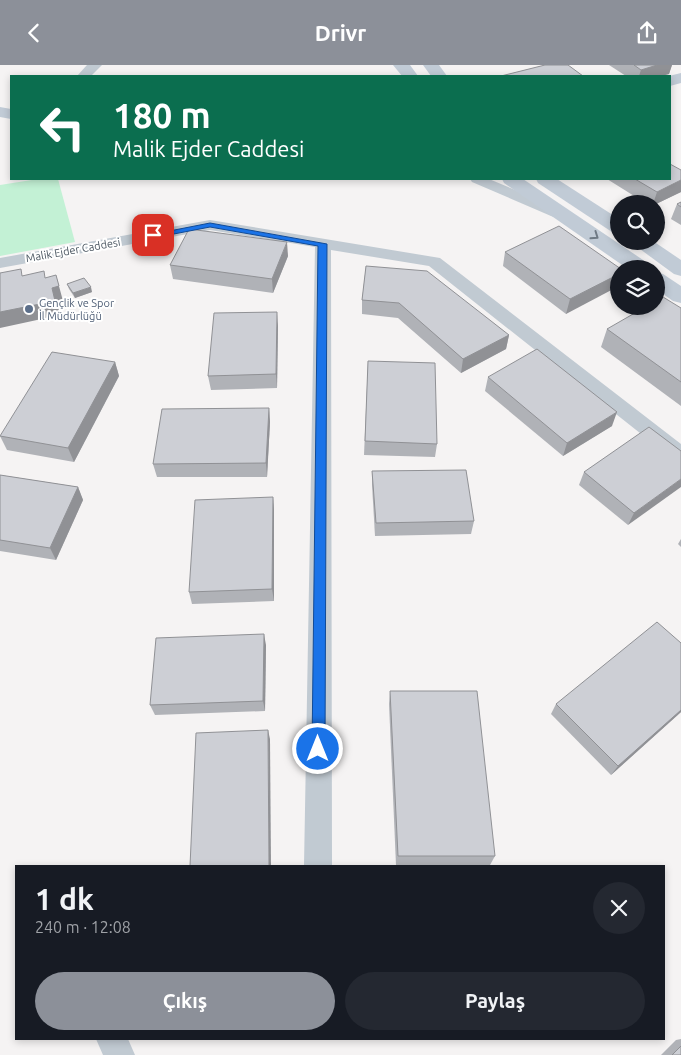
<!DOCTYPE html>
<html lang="tr">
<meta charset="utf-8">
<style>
body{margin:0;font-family:Ubuntu,sans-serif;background:#242831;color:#f1f3f6;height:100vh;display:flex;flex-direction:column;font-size:19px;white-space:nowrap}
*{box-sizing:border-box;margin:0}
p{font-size:16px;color:#9ea1a6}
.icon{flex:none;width:28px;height:28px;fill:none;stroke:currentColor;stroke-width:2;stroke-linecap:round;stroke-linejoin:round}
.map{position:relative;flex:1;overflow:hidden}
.sheet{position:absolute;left:15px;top:800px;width:650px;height:175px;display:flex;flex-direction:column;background:#171b24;border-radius:0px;box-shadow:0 2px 8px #0003}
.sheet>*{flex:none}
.hud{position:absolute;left:10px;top:10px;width:661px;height:105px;border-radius:0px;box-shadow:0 2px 8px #0003;background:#0b6e4f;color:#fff;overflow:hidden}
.controls{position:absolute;left:610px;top:130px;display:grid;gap:10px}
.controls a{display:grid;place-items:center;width:55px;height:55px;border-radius:50%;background:#171b24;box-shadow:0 2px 8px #0003;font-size:25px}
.pin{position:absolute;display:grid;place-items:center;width:42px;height:42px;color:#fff;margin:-21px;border-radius:10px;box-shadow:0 2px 8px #0006}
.me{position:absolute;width:55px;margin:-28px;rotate:0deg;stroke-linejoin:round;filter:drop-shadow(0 0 4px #0008)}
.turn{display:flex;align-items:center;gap:18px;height:105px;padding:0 20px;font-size:22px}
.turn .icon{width:65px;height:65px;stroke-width:2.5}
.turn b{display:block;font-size:35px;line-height:42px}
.round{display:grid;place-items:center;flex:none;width:52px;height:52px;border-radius:26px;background:#242831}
.overview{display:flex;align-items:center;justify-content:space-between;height:85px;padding:0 20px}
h1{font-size:30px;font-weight:700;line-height:38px}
.button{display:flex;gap:10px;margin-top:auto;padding:10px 20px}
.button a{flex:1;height:58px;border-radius:30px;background:#8c9099;color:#fff;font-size:20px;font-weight:700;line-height:58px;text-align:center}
.button a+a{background:#242831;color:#f1f3f6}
header{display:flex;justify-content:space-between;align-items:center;height:65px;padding:0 20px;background:#8c9099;color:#fff;font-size:22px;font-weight:700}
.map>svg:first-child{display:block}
.green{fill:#c3f1d5}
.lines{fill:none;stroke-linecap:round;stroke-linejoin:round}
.minor{fill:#c1cad2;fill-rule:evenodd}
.secondary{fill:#c1cbd6;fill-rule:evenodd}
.wall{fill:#b0b2b7}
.shaded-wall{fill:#909195}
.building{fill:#cdcfd5;stroke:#909195}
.oneway{stroke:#6e7984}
.route{fill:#1a73e8;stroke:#114b97}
.service-dot{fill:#5c6f8a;stroke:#fff;stroke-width:2}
.labels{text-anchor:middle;stroke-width:4;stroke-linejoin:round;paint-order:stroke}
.far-street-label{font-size:11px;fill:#4a5661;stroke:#fff}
.far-service-label{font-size:11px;fill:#4e5e75;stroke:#fff;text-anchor:start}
</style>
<header><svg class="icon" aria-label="back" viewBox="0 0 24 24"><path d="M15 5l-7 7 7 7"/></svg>Drivr<svg class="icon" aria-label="share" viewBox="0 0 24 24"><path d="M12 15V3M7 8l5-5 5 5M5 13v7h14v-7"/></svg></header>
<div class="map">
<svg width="681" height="990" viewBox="0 0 681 990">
<rect width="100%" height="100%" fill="#f5f3f3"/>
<polygon class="green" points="38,114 58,114 75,177 0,191 0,120"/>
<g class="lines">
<g class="minor">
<polygon points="87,0 102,0 91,11 77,11"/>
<polygon points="470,114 489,114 563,145 565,148 557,153 551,151 472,117"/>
<polygon points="210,155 440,193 681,379 681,398 674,395 429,201 331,185 332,801 304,801 315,182 210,165 0,203 0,193"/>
<polygon points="96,974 128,974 135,990 103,990"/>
</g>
<g class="secondary">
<polygon points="393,0 410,0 418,11 402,11"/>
<polygon points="423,0 439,0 447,11 431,11"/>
<polygon points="681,8 681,18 670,21 669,11"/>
<polygon points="0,42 11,44 11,54 0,52"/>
<polygon points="502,114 523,114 649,199 652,204 628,204 504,118"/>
<polygon points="536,114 557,114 619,154 619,169 612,167 538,118"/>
<polygon points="629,176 653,176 681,195 681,211 674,209"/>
<polygon points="656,207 663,209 681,221 681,238 673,236 656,224"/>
</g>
</g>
<g class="wall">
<polygon points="609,0 672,0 669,9 661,11 626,11"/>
<polygon points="681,105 681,127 656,139 647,139 607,114 670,114"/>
<polygon points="681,137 681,160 671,154 677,139"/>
<polygon points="505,187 621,204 566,249 503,201"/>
<polygon points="288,191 273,228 173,214 170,200"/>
<polygon points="366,201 509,270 506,284 461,308 398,253 362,249 362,235"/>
<polygon points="67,219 92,227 75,233 69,224"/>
<polygon points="681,243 681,341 601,282 607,264"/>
<polygon points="278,261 277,323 211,325 208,311"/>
<polygon points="368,296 437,379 435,392 364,390"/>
<polygon points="115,297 119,311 74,397 7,385 0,371"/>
<polygon points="488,312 612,361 563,391 485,326"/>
<polygon points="269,343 270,357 267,412 157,412 153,399"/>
<polygon points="681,386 628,460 579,420 584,407"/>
<polygon points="372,406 474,456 471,469 375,471 372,420"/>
<polygon points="0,410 78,422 83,435 56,495 0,486"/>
<polygon points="273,432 274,445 274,536 192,539 189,527"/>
<polygon points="681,474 681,482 678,479"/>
<polygon points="681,578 681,647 611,710 551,649 556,639"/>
<polygon points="266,580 265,646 155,650 150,640"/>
<polygon points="390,626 495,791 490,800 396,800 389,639"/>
<polygon points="681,974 681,990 661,990 676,975"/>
</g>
<g class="shaded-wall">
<polygon points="657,0 672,0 669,9 661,11 639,11 641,5"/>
<polygon points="681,115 681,127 656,139 653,139 657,127"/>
<polygon points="287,177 288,191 273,228 272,214"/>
<polygon points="619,209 619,221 566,249 570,234"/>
<polygon points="56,210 63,236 57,237 60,250 0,263 0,247 52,223"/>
<polygon points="91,222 92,227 75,233 73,228"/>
<polygon points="277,247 278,261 277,323 276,309"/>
<polygon points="509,270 506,284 461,308 463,294"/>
<polygon points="115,297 119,311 74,397 68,383"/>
<polygon points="269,343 270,357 267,412 266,398"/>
<polygon points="617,347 612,361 563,391 567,378"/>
<polygon points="681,414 681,422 628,460 634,448"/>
<polygon points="78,422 83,435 56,495 50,483"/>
<polygon points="273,432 274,445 274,536 272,524"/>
<polygon points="264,569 266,580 265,646 263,636"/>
<polygon points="681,645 681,647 611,710 618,701"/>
<polygon points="268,665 270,674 271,801 269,801"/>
</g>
<g class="building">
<polygon points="545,0 568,0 583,11 501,11"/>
<polygon points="634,0 657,0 641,5"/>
<polygon points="670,99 681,105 681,115 657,127 635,114 670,114"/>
<polygon points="681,137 681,142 677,139"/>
<polygon points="559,161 621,204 619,204 619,209 570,234 505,187"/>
<polygon points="189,164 287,177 272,214 170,200"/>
<polygon points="366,201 427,206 509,270 463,294 399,238 362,235"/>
<polygon points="21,204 22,211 44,206 45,213 56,210 59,221 52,223 55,236 0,247 0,208"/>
<polygon points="84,213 91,222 73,228 67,219"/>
<polygon points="663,232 681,243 681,317 607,264 647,241 656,241 656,236"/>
<polygon points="277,247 276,309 208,311 214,248"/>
<polygon points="537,284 617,347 567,378 488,312"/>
<polygon points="52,287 115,297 68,383 0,371"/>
<polygon points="368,296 435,298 437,379 365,376"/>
<polygon points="269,343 266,398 153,399 162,344"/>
<polygon points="649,362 681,386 681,414 634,448 584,407"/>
<polygon points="466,405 474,456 376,458 372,406"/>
<polygon points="0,410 78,422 50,483 0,475"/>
<polygon points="273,432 272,524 189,527 195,435"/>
<polygon points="657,557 681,578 681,645 618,701 556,639"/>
<polygon points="264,569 263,636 150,640 156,573"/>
<polygon points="390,626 477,626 495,791 398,791"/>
<polygon points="268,665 269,801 190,801 196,668"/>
<polygon points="681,981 681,990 672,990"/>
</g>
<defs><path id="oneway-chevron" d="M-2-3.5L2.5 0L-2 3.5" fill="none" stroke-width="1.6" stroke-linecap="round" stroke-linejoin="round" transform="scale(1.25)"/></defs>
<use class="oneway" href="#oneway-chevron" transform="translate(595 171) rotate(35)"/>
<polygon class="route" points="210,158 327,179 325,684 323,689 318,691 314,689 312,684 318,181 210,162 153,173 149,170"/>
<circle class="service-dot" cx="29" cy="244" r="5"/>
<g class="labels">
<g class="far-street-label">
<text transform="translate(73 185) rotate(-10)" y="4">Malik Ejder Caddesi</text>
</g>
<g class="far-service-label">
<text x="39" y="242">Gençlik ve Spor<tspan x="39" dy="13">İl Müdürlüğü</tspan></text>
</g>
</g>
</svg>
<div class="controls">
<a><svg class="icon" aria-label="search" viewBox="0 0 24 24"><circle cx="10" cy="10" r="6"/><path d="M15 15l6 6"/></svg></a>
<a><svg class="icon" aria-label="layers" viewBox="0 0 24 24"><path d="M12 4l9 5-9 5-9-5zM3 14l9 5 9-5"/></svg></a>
</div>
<div class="pin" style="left:153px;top:170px;background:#d93025"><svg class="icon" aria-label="arrive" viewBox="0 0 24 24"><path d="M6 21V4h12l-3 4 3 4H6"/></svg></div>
<svg class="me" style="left:318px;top:684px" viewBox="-20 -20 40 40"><circle r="17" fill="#1a73e8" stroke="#fff" stroke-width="3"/><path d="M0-11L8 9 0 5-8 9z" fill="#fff"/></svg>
<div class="hud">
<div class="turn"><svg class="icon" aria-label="left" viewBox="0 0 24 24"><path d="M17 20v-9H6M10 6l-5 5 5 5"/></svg><div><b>180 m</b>Malik Ejder Caddesi</div></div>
</div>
<section class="sheet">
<div class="overview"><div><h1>1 dk</h1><p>240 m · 12:08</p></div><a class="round"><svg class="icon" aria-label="close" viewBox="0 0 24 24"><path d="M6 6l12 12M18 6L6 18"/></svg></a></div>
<div class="button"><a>Çıkış</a><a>Paylaş</a></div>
</section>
</div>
